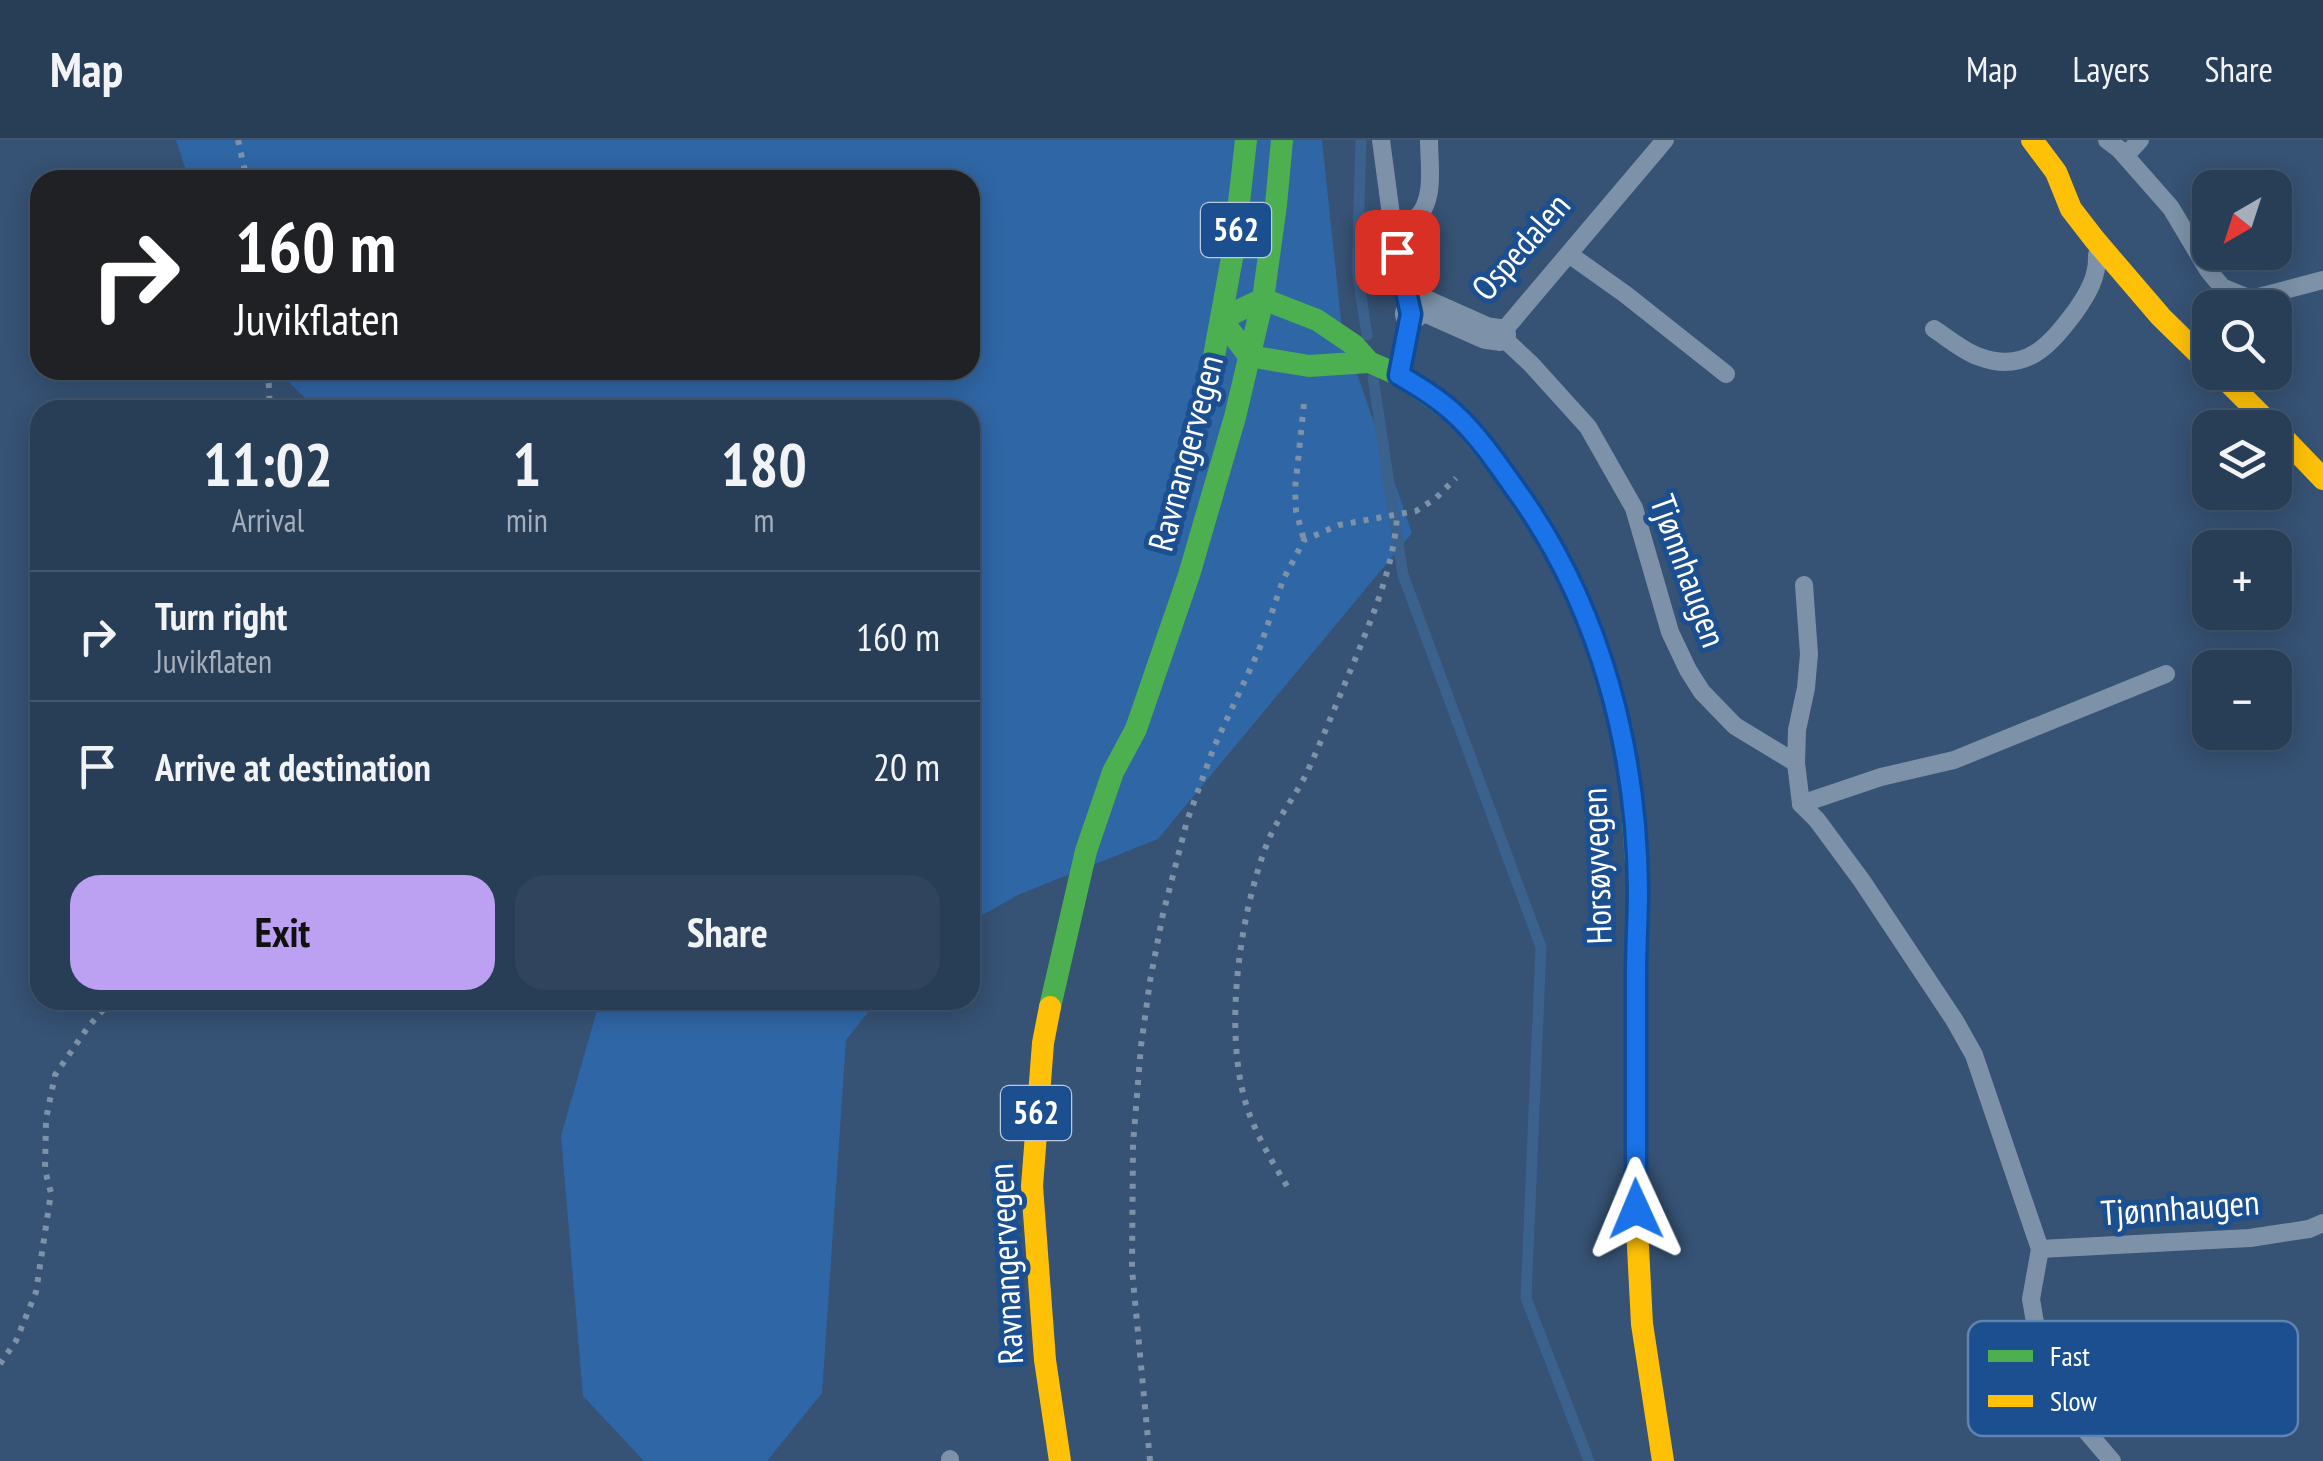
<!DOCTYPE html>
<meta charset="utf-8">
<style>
body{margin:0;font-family:"PT Sans Narrow",sans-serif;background:#30455d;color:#f1f3f6;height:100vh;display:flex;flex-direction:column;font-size:38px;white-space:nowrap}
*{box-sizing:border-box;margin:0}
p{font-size:32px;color:#a5aeba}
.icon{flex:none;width:55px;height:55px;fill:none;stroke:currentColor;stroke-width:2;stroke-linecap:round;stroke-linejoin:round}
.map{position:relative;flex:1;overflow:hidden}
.sheet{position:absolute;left:30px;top:260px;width:950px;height:610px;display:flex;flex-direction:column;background:#283e57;border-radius:30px;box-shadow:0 5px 25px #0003,0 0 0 2px #44576d}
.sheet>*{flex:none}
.guide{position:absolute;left:30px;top:30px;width:950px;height:210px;border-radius:30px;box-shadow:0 5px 25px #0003,0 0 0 2px #44576d;background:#202124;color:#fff;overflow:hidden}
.needle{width:65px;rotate:219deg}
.controls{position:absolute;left:2192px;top:30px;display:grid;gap:20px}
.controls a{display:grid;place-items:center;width:100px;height:100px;border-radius:20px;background:#283e57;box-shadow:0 5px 25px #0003,0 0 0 2px #44576d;font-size:50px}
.pin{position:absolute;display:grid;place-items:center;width:85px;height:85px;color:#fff;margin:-42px;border-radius:20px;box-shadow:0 5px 15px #0006}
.me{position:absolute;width:110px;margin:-55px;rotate:359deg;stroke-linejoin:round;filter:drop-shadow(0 0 8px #0008)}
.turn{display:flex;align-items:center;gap:35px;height:210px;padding:0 40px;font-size:45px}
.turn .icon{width:130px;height:130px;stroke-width:2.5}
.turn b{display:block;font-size:70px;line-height:85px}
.eta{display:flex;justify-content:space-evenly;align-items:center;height:170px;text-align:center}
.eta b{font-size:60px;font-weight:700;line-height:70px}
.action{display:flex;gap:20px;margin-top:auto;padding:20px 40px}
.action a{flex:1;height:115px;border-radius:30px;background:#bca0f2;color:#111;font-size:40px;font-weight:700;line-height:115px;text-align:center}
.action a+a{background:#30455d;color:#f1f3f6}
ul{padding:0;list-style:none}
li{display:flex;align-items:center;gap:30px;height:130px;padding:0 40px;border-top:2px solid #44576d}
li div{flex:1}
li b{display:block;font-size:38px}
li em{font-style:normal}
header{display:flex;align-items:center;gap:60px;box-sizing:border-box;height:140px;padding:0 50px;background:#283e57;border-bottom:2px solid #44576d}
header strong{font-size:48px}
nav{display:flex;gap:55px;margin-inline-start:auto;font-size:35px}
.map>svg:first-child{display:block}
.green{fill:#2f66a5}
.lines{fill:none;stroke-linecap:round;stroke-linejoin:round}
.stream{stroke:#3b618d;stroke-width:11}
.path{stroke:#7d92a8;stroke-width:6;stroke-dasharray:5 8;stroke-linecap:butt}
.lane{stroke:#7d92a8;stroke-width:18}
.street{stroke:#7d92a8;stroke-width:32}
.fast{stroke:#4caf50;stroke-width:22}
.slow{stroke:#ffc107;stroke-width:22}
.route-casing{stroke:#114b97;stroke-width:25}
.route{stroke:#1a73e8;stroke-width:18}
.labels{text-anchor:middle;stroke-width:10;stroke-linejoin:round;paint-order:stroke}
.shield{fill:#1b4f8f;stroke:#bbcadd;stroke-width:2.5}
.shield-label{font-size:32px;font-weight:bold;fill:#fff}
.street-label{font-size:35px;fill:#fff;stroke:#1b4f8f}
.key{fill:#1b4f8f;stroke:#5f84b1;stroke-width:2.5}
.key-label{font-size:28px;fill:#fff}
</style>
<header>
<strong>Map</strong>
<nav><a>Map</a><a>Layers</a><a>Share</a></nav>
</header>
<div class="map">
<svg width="2323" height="1321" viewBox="0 0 2323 1321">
<rect width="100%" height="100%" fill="#365274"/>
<g class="green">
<polygon points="176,0 1322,0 1342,190 1412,393 1158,699 1020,754 970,782 970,270 317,270 277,230 970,230 970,40 189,40"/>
<polygon points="600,860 878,860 846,900 822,1253 767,1321 644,1321 583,1256 561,996"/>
</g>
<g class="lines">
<g class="stream">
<polyline points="1361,0 1357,130 1367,195"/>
<polyline points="1373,238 1403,435 1541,807 1526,1158 1589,1321"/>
</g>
<g class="path">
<polyline points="238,0 247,40"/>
<polyline points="268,230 270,270"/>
<polyline points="1304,264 1295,349 1296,371 1304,400"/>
<path d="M1287 1046C1271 1020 1255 993 1246 964 1223 888 1240 773 1268 701 1279 675 1298 653 1309 628 1325 593 1339 557 1354 522 1373 475 1394 426 1397 376"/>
<polyline points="0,1224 16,1201 36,1152 51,1053 45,1030 46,979 55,935 88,887 112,860"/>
<polyline points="1150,1321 1132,1129 1133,1004 1141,906 1150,841 1163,774 1187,681 1214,607 1259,510 1283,440 1304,400 1339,385 1416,371 1436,358 1456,338"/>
</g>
<g class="lane">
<polyline points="1381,0 1393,90 1411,174 1399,234"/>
<polyline points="1665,0 1500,195 1531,224 1588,287 1634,368 1670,492 1688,530 1702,552 1735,586 1796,623"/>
<polyline points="2107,0 2123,12 2129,12 2140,0"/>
<polyline points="2120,10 2171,68 2208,130 2222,147 2251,159 2323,140"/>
<path d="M1393 90C1400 86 1408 83 1415 79 1436 62 1429 24 1429 0"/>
<polyline points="1570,115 1625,154 1726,234"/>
<path d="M1934 189C1948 198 1964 212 1980 217 2026 234 2050 205 2075 172 2087 155 2098 137 2097 115"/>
<polyline points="1804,445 1809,514 1806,548 1797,590 1796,623 1801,664 1817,680 1862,741 1955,881 1974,915 2040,1109 2031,1159 2037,1194 2044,1220 2064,1265 2112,1321"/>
<polyline points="1801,664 1881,637 1954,620 2166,534"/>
<polyline points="2040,1109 2250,1098 2309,1089 2323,1083"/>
<polyline points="950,1321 950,1319"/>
</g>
<polyline class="street" points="1411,174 1423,165 1486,193 1500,195"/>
<g class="fast">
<polyline points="1369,222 1309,226 1249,216 1221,179 1263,159 1317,180 1354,205 1369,222 1399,235 1457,275 1508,338 1552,406 1576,451 1609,543 1622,591 1630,639 1638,751 1635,847"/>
<polyline points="1210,238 1234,107 1246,0"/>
<polyline points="1050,867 1086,711 1113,632 1136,589 1189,435 1235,277 1263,159 1276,65 1282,0"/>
</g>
<g class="slow">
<polyline points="2032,0 2056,32 2071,69 2095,100 2161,177 2210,225"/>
<polyline points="2218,232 2274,288"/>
<polyline points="2275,289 2323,339"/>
<polyline points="1635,847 1636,1069 1642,1184 1663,1321"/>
<polyline points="1050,867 1043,903 1032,1046 1045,1220 1060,1321"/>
</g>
</g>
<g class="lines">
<defs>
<path id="route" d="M1397 112 1411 174 1399 235C1418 246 1438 258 1455 274 1480 297 1501 329 1521 357 1601 471 1637 612 1638 750 1638 778 1636 806 1636 834 1636 912 1636 991 1636 1069"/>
</defs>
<use href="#route" class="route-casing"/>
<use href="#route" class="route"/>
</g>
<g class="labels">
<g class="shield">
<rect x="1201" y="63" width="70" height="54" rx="8"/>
<rect x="1001" y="946" width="70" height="54" rx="8"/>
</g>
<g class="shield-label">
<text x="1236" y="101">562</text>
<text x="1036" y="984">562</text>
</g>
<g class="street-label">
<text transform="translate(1521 107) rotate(-49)" y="12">Ospedalen</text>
<text transform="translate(1186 313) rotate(-75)" y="12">Ravnangervegen</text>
<text transform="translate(1688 431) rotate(70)" y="12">Tjønnhaugen</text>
<text transform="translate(1597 726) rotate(-92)" y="12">Horsøyvegen</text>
<text transform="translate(2180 1068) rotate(-4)" y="12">Tjønnhaugen</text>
<text transform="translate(1006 1124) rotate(-93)" y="12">Ravnangervegen</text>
</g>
</g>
<rect x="1968" y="1181" width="330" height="115" rx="15" class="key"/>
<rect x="1988" y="1210" width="45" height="12" fill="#4caf50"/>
<rect x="1988" y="1255" width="45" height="12" fill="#ffc107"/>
<g class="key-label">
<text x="2050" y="1226">Fast</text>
<text x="2050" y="1271">Slow</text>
</g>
</svg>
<div class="controls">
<a><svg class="needle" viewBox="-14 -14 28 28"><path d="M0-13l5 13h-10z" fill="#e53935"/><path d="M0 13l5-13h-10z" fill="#a5aeba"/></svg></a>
<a><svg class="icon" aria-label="search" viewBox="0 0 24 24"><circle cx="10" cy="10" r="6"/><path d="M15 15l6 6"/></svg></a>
<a><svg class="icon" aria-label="layers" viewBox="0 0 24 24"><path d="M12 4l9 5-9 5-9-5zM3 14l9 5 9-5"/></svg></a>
<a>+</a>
<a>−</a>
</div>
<div class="pin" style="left:1397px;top:112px;background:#d93025"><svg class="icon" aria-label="arrive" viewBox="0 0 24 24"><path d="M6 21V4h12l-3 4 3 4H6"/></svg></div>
<svg class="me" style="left:1636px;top:1069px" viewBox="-20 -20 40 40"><path d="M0-17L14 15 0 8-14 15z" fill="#1a73e8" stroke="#fff" stroke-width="4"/></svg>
<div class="guide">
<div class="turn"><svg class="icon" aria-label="right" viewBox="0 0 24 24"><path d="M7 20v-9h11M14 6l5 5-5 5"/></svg><div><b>160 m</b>Juvikflaten</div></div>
</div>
<section class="sheet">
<div class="eta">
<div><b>11:02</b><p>Arrival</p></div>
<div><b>1</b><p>min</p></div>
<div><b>180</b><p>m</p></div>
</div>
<ul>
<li><svg class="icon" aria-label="right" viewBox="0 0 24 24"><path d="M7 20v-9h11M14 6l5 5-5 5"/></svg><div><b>Turn right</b><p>Juvikflaten</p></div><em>160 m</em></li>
<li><svg class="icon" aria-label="arrive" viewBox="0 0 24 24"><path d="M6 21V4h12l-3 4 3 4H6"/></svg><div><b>Arrive at destination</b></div><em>20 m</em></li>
</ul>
<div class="action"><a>Exit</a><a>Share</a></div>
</section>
</div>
